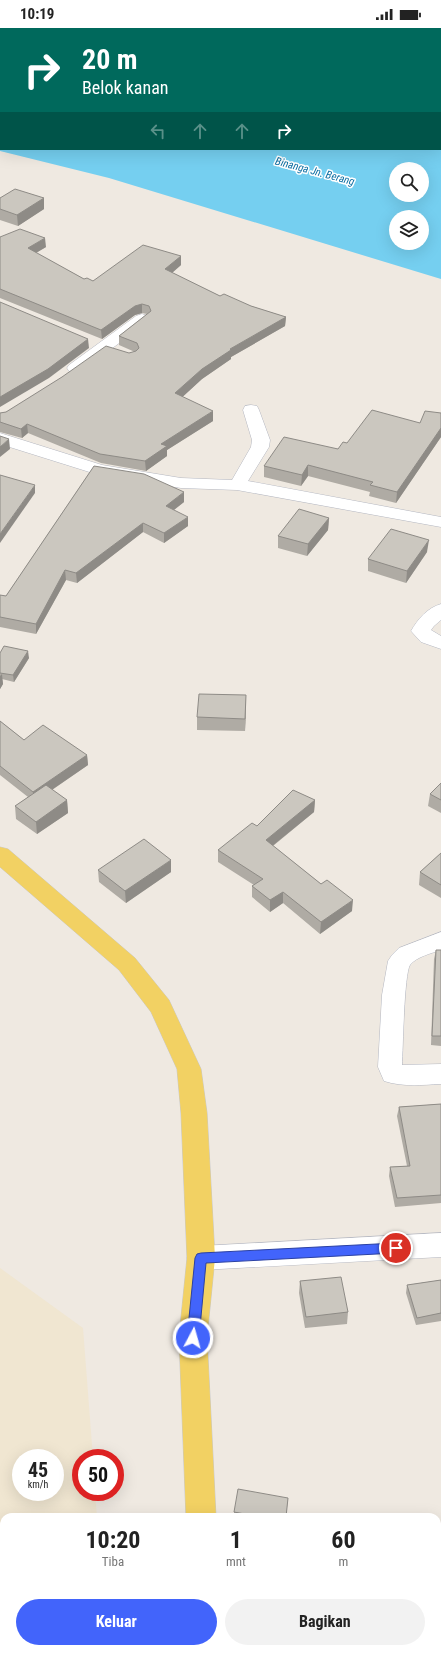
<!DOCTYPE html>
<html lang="id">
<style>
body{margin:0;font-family:"Roboto Condensed",sans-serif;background:#f2f2f2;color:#222;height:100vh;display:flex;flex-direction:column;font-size:15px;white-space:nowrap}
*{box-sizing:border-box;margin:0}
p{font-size:13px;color:#767676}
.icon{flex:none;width:22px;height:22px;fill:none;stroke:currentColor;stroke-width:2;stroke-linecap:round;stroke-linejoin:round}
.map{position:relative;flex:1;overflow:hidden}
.drawer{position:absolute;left:0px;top:1485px;width:441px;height:140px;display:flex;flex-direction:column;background:#fff;border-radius:12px 12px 0 0;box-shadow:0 4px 16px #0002}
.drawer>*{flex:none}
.banner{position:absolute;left:0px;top:0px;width:441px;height:122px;box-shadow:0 4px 16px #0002;background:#00695c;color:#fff;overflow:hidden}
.tools{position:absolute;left:389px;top:134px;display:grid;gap:8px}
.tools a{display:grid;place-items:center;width:40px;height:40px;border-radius:50%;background:#fff;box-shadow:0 4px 16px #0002;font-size:20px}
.speed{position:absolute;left:12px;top:1421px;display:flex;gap:8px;font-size:20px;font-weight:700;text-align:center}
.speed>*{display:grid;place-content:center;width:52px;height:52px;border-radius:50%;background:#fff;box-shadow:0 4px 16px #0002;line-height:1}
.speed small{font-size:10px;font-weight:400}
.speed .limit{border:6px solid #d22;background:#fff;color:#111}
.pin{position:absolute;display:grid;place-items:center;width:34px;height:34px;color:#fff;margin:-17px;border:2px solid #fff;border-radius:50%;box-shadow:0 1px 4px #0007}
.me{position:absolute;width:44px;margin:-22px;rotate:6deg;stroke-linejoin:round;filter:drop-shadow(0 0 3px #0008)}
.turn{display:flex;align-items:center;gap:14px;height:84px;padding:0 16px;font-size:18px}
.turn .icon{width:52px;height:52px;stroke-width:2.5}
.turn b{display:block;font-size:28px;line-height:34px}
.lanes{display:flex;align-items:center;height:38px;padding:0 16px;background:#0003;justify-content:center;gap:20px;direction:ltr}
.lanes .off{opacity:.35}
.eta{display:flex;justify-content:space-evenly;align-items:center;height:68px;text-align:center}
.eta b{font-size:24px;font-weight:700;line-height:28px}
.primary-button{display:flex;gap:8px;margin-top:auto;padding:8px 16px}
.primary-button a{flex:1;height:46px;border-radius:24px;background:#4264fb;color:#fff;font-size:16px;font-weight:700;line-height:46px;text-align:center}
.primary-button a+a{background:#f2f2f2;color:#222}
.status{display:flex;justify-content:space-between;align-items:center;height:28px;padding:0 20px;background:#fff;direction:ltr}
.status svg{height:11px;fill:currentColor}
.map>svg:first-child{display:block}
.education{fill:#f0e6d1;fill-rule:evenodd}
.green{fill:#b6e59e}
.water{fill:#75cff0;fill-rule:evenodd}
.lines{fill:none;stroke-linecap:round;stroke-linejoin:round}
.minor-casing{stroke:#b4b7c1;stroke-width:1}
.major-casing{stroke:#c9c9c9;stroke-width:1}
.minor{fill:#fff;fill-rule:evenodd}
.major{fill:#f2d163;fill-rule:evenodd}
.wall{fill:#afaba4}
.shaded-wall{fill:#8e8b86}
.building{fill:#cbc7bf;stroke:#8e8b86}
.route{fill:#4264fb;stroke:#2b41a3}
.labels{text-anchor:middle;stroke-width:3;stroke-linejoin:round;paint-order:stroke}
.far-water-label{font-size:11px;font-style:italic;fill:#0d6fa3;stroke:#fff}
</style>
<div class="status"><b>10:19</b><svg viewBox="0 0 49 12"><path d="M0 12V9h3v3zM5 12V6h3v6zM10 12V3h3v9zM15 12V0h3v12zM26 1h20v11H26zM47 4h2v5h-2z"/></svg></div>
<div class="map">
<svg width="441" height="1625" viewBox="0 0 441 1625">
<rect width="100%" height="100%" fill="#efe9e1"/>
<path class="education" d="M0 1240 83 1300 93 1430H81V1464H95L97 1489H4V1621H107V1625H0ZM21 1430H55V1464H21Z"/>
<polygon class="green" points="18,0 370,0 373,1 22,1"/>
<path class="water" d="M0 0 22 1H1V121H440L441 82V251L109 150 0 123ZM396 141H422V167H396ZM396 189H422V215H396Z"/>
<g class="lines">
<defs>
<g id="minor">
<polygon points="400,0 415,0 416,1 401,1"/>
<rect x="440" y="6" width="1" height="8"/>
<polygon points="142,286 148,288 150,291 148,294 81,343 75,345 69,343 67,340 69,337 136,288"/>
<polygon points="251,377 257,378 259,382 270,412 269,419 248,453 441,489 441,499 237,462 181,460 99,447 0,416 0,405 102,437 181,450 232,452 251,419 252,412 243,382 245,378"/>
<path d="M441 576V592L434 598 431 602 441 608V621L421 614 411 603C418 591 427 580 441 576Z"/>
<path d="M441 904V922C432 925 416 929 410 937 404 947 403 1021 402 1037L441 1036V1056C422 1057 402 1059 384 1053L378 1039 382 967 388 933 392 927 399 920Z"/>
<polygon points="441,1205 441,1229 201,1242 191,1238 187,1230 191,1222 201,1218"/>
</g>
<g id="major">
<polygon points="0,819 8,821 135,930 169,972 201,1041 207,1085 215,1230 207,1309 216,1489 186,1489 179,1309 187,1230 181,1085 177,1041 151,984 119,942 0,839"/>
<polygon points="191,1621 223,1621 224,1625 192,1625"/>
</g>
</defs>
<use href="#minor" class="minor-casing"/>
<use href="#major" class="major-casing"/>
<use href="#minor" class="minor"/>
<use href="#major" class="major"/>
</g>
<g class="wall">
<polygon points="0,170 44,170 44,181 18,198 0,192"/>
<polygon points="0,209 46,219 36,225 84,251 93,253 181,228 181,237 172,245 220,268 251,278 286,289 285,298 231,329 231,331 202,351 182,369 213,393 167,422 167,428 146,443 101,435 28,405 22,410 0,404 0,385 6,384 129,325 135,324 119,317 119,308 147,286 142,285 135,287 102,311 0,270"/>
<polygon points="441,385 441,409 396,475 369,468 370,464 308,448 301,458 264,449 264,438 338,421 347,415 420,395"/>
<polygon points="94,438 184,474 174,482 188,498 164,515 143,504 77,555 66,552 36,606 0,599 0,567 6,568"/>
<polygon points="329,490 328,502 307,528 278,520 278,508"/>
<polygon points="427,524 406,555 368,543 368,531"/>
<polygon points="0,625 29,630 14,654 2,651 3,656 0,661"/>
<polygon points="246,667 245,703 197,702 197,689"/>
<polygon points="0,693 24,712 87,727 88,737 52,762 67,772 68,785 37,806 16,791 15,778 28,769 0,747"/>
<polygon points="441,755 441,785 428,778 430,766"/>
<polygon points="315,772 314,784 273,818 321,856 352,883 320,906 283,875 270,884 252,869 252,858 254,857 218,834 218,822 257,798"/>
<polygon points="441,825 441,870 419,857 420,844"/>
<polygon points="98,842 171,844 126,875 99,854"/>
<polygon points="436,922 441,922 441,1018 431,1017 434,931"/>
<polygon points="441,1076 441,1175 395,1179 389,1148 390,1139 407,1138 397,1088 399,1079"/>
<polygon points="441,1252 441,1293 416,1297 406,1265 407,1257"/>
<polygon points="300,1253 348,1284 347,1296 305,1300 299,1265"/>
<polygon points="288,1470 286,1489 234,1489 234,1484"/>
</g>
<g class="shaded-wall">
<polygon points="44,170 44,181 18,198 17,187"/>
<polygon points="45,210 46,219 29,229 28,220"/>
<polygon points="181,228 181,237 166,250 165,241"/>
<polygon points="142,276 142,285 135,287 102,311 101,302 135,278"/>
<polygon points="286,289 285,298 231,329 231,331 202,351 176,375 175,365 202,341 230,321"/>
<polygon points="88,311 89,320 49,350 0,379 0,369"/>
<polygon points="213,383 213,393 167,422 167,428 146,443 145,433 161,416"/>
<polygon points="27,396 28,405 22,410 21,401"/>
<polygon points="441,400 441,409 396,475 397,464"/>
<polygon points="9,411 10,421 0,429 0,419"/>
<polygon points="308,437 308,448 301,458 302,447"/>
<polygon points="35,457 35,465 0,515 0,506"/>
<polygon points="184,464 184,474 166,488 166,478"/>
<polygon points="188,489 188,498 164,515 164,505"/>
<polygon points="329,490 328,502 307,528 308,516"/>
<polygon points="143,495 143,504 77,555 76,545"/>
<polygon points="429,512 427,524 406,555 407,543"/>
<polygon points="65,542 66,552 36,606 36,596"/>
<polygon points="28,623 29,630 14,654 13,647"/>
<polygon points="2,646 3,656 0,661 0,648"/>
<polygon points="246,667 246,680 245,703 245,691"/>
<polygon points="87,727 88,737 34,774 33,764"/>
<polygon points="67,772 68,785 37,806 36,794"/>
<polygon points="315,772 314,784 266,823 266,812"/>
<polygon points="171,832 171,844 126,875 125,863"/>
<polygon points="283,864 283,875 270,884 270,872"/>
<polygon points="353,872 352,883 320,906 321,894"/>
</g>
<g class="building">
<polygon points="15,161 44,170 17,187 0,181 0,170"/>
<polygon points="20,201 45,210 28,220 84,251 87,250 93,253 143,217 181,228 165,241 220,268 224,266 251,278 286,289 230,321 231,322 202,341 175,365 213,383 161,416 167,418 145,433 100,426 27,396 21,401 0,394 0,385 6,384 62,349 106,318 129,325 136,323 139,320 137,315 119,308 151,283 149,278 142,276 135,278 101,302 0,261 0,209"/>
<polygon points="0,274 88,311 48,341 0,369"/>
<polygon points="372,382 420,395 425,383 441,385 441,400 397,464 370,457 373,454 308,437 302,447 264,438 284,409 338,421 343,414 347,415"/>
<polygon points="0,408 9,411 0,419"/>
<polygon points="94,438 144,446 184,464 166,478 188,489 164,505 143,495 76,545 65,542 36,596 0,589 0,567 6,568"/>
<polygon points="0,447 35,457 0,506"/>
<polygon points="299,481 329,490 308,516 278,508"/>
<polygon points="391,501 429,512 407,543 368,531"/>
<polygon points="4,618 28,623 13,647 0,645 0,625"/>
<polygon points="199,666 246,667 245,691 197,689"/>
<polygon points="0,693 24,712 43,697 87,727 33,764 0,738"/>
<polygon points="441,755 441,772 430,766"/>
<polygon points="46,757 67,772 36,794 15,778"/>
<polygon points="293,762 315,772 266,812 321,856 327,852 353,872 321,894 283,864 270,872 252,858 263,851 218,822 252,795 257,798"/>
<polygon points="144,811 171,832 125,863 98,842"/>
<polygon points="441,825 441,857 420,844"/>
<polygon points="436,922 441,922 441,1008 432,1008"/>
<polygon points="441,1076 441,1167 397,1170 390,1139 410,1138 399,1079"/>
<polygon points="341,1249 348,1284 306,1289 300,1253"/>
<polygon points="441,1252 441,1285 417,1290 407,1257"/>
<polygon points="238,1461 288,1470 286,1489 261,1489 234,1484"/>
<polygon points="343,1487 350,1489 343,1489"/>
</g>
<polygon class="route" points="396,1215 400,1216 401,1220 400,1223 396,1225 206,1235 199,1310 197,1313 193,1315 189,1313 187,1310 195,1230 197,1226 201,1225"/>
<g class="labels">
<g class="far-water-label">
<text transform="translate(315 143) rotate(15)" y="4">Binanga Jn. Berang</text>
</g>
</g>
</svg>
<div class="tools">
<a><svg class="icon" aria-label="search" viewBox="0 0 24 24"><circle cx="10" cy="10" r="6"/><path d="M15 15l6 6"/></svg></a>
<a><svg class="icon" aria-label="layers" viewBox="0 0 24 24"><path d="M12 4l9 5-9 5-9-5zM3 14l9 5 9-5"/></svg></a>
</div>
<div class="speed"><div>45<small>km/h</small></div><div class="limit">50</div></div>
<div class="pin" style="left:396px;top:1220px;background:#d93025"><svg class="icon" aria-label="arrive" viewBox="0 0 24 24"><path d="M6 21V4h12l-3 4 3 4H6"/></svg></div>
<svg class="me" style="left:193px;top:1310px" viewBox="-20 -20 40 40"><circle r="17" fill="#4264fb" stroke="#fff" stroke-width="3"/><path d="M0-11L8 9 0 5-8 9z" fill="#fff"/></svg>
<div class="banner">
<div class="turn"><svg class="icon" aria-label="right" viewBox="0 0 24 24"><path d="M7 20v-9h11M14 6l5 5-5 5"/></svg><div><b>20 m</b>Belok kanan</div></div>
<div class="lanes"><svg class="icon off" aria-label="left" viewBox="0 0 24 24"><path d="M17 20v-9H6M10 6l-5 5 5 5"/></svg><svg class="icon off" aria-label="ahead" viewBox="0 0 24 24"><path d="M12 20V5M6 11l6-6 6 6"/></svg><svg class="icon off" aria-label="ahead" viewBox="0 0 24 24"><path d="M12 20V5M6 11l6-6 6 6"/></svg><svg class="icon" aria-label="right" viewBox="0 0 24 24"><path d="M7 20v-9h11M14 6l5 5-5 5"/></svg></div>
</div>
<section class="drawer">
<div class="eta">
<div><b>10:20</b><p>Tiba</p></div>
<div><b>1</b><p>mnt</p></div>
<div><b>60</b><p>m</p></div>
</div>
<div class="primary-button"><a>Keluar</a><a>Bagikan</a></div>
</section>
</div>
